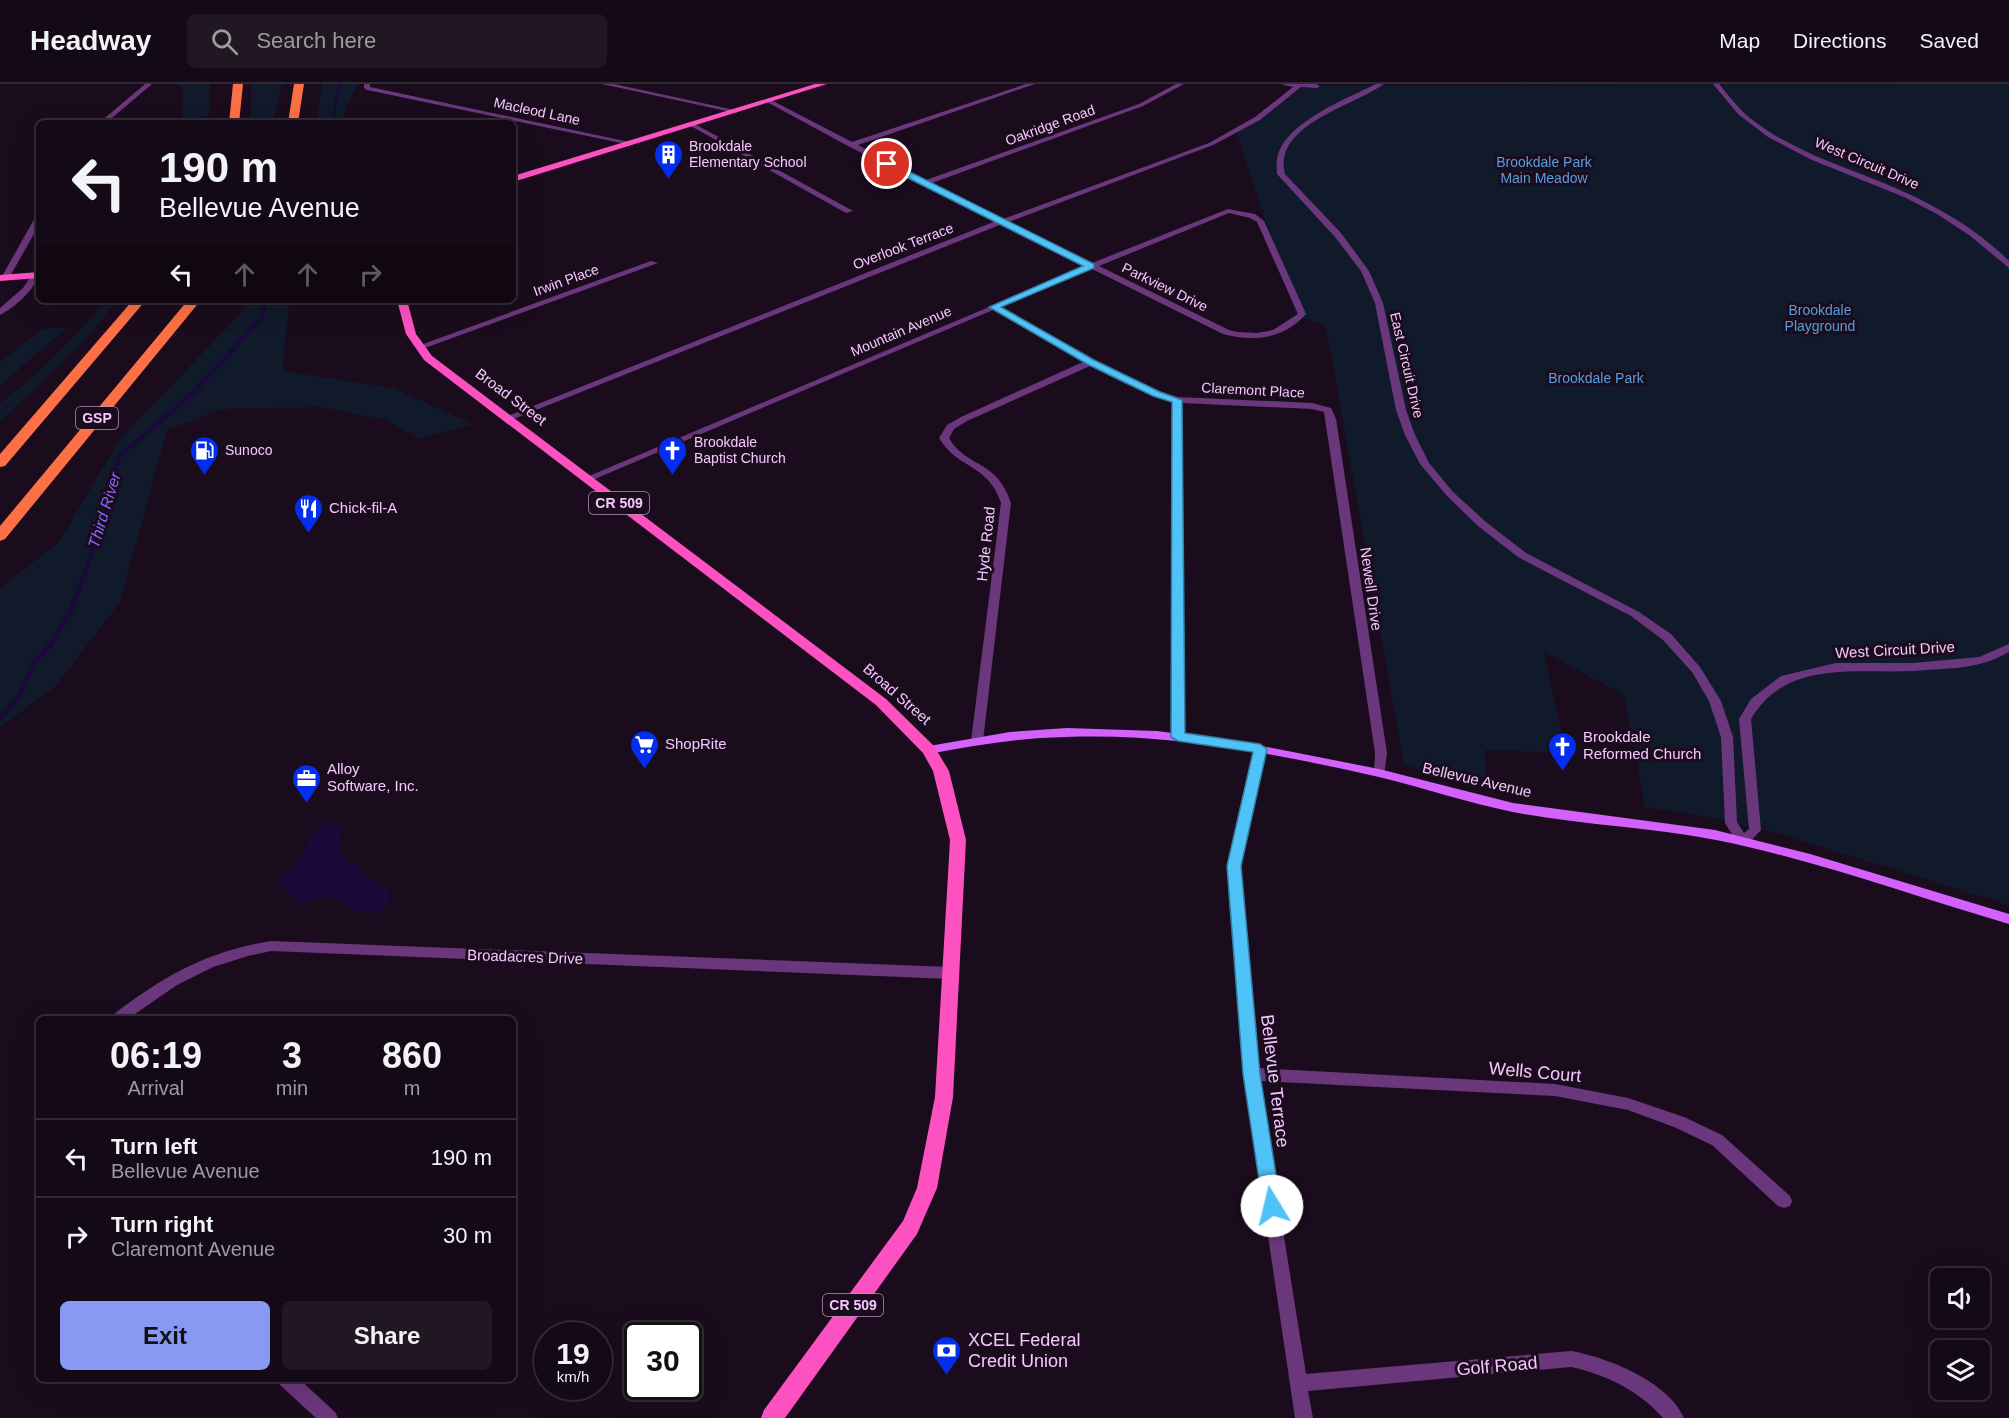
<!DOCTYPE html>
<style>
body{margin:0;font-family:Helvetica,sans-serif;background:#211723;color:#f1f3f6;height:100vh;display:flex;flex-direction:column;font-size:22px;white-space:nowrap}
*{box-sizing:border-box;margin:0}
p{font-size:20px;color:#9d9aa1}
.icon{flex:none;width:33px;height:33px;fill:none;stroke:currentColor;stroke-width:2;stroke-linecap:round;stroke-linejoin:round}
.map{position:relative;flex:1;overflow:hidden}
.sheet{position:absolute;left:36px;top:932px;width:480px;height:366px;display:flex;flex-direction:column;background:#140916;border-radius:9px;box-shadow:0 6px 24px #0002,0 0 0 2px #332a35}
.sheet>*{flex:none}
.top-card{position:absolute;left:36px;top:36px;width:480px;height:183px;border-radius:9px;box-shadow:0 6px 24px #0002,0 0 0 2px #332a35;background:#140916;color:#f1f3f6;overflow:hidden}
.fabs{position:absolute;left:1930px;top:1184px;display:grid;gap:12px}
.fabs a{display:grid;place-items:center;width:60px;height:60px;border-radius:9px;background:#140916;box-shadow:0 6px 24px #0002,0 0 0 2px #332a35;font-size:30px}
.speed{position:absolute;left:534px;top:1238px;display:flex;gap:12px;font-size:30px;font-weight:700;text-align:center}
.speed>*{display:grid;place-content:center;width:78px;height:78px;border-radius:50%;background:#140916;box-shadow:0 6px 24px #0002,0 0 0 2px #332a35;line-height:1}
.speed small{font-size:15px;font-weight:400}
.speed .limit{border:3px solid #111;border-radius:9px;background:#fff;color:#111}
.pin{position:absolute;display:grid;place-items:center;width:51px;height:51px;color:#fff;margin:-26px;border:3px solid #fff;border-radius:50%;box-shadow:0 2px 6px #0007}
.me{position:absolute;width:66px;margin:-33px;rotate:351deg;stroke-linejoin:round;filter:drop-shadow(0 0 4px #0008)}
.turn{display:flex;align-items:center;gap:21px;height:126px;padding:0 24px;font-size:27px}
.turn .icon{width:78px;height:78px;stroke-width:2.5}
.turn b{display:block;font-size:42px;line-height:51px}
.lanes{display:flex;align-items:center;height:57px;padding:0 24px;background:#0003;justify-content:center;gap:30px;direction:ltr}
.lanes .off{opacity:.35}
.eta{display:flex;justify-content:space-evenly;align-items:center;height:102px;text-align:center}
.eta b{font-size:36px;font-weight:700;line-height:42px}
.primary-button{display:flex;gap:12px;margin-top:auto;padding:12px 24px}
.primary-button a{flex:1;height:69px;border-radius:9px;background:#869af3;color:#111;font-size:24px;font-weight:700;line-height:69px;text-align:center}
.primary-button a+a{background:#211723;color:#f1f3f6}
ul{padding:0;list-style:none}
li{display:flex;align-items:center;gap:18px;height:78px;padding:0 24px;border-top:2px solid #332a35}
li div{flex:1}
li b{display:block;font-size:22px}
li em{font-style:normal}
header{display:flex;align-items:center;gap:36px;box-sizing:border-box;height:84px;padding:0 30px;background:#140916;border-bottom:2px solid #332a35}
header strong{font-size:28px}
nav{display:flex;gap:33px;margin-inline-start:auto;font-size:21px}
.search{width:420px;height:54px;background:#211723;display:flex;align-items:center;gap:15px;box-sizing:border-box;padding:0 21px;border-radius:9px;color:#9d9aa1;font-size:22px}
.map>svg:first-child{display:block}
.green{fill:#101a2b}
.water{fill:#1a0939}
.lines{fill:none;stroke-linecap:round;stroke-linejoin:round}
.stream-far2{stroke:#1a0939;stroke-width:3}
.stream-far1{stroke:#1a0939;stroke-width:4}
.stream{stroke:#1a0939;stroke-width:5}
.street{fill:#6b377c;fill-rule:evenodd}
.secondary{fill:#d561fd;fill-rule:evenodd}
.primary{fill:#fd51c2;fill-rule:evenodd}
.highway{fill:#fd7045;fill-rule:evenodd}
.route{fill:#4fc3f7;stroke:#337fa1;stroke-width:1.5}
.labels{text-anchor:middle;stroke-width:6;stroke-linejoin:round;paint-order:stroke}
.far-street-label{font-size:14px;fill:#f5c8fe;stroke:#1b0c1d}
.far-poi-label{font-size:14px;fill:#f5c8fe;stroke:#1b0c1d;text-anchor:start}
.far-park-label{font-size:14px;fill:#569edc;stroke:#1b0c1d}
.shield{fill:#1b0c1d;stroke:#b490ba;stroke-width:1.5}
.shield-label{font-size:14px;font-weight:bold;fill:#f5c8fe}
.street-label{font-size:15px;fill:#f5c8fe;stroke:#1b0c1d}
.poi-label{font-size:15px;fill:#f5c8fe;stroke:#1b0c1d;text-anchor:start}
.water-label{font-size:16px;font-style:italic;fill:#8369fd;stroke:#1b0c1d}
.near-street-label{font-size:18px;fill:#f5c8fe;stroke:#1b0c1d}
.near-poi-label{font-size:18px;fill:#f5c8fe;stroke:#1b0c1d;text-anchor:start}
</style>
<header>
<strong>Headway</strong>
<div class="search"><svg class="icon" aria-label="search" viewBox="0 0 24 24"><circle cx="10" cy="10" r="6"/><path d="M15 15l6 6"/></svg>Search here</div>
<nav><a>Map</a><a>Directions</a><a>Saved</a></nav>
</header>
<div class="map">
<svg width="2009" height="1334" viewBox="0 0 2009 1334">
<rect width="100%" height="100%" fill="#1b0c1d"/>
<g class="green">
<polygon points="179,0 210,0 209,32 182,37 183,4"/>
<polygon points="251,0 282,0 273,39 251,39"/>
<polygon points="322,0 359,0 345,24 344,39 316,39"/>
<polygon points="2009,0 2009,821 1773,748 1703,732 1645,723 1624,611 1544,568 1566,669 1485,666 1486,705 1404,681 1326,242 1296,232 1236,46 1307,1"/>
<path d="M106 216H118L82 259 0 338V319C40 290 75 254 106 216Z"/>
<polygon points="246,216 289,216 282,287 393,304 473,340 420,355 386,336 322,323 223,325 167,346 120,518 56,602 0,643 0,504 59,458 120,355 242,228"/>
<polygon points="68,243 0,301 0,278 43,245"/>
</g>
<path class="water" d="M332 739 339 741C341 746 340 750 339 756 337 773 349 775 362 783V788C370 797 384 798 390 808L389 819 373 830C341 828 339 801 302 821L278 799C284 792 293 785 298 777 309 762 310 741 332 739Z"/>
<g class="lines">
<g class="stream-far2">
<polyline points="332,39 340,0"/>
<polyline points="263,222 264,216"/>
</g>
<polyline class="stream-far1" points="79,505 106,427 119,373 195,307 262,233 264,220"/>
<polyline class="stream" points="0,634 19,612 33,580 51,560 71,527 79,503"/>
<g class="street">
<polygon points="145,0 152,0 106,39 99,39"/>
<polygon points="364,0 370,0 370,3 634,59 631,61 367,6 364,4"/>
<polygon points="602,0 614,0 739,27 736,29"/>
<path d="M1026 0H1035L858 61 926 96 1139 20 1176 0H1184L1143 22 932 99 1003 135 1209 59 1255 33 1293 3 1281 0H1316L1320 2 1317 4 1301 3 1260 36 1213 61 1009 138 1092 179 1228 125 1255 130 1264 137 1306 230C1284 255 1254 258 1223 250L1092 185 1000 223 1109 285 1156 306 1178 313 1312 319 1331 324 1336 335 1387 669 1384 692H1376L1374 689 1375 669 1324 328 1312 325 1182 319 1184 653 1178 657 1172 653V317L1126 300 1090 282 967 337 954 345 949 354C966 384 997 375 1011 419L983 657 977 661 971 657 1001 419C988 379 958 386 939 354L947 341 961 333 1083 278 993 226 590 397H584L582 395 1086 182 1002 140 511 336 508 337 503 334 996 137 848 62 767 18V16H771L852 58ZM1229 129 1250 134 1257 138 1298 230 1273 246 1257 249 1237 248 1229 246 1099 182Z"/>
<path d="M1376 0H1384C1358 19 1289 37 1284 75 1283 80 1284 85 1285 90L1341 149 1369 187 1383 219 1406 326 1415 351 1429 379 1453 408 1486 438 1526 469 1639 528 1671 550 1700 583 1721 617 1733 653 1737 738 1744 749 1749 745 1739 635 1751 615 1781 592 1836 579H1913L1979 573 2009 560V568C2001 572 1992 577 1983 579 1964 585 1935 585 1914 587 1856 590 1786 575 1751 635L1761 746 1748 760H1738L1725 739 1721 653 1709 617 1692 588 1663 556 1631 532 1518 473 1478 442 1447 412 1420 380 1405 351 1396 326 1375 219 1361 187 1335 153 1277 90C1277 85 1276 80 1277 76 1281 40 1348 14 1376 0Z"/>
<path d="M1713 0H1719C1729 12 1738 24 1750 34 1790 66 1839 81 1886 100 1931 119 1974 142 2009 177V184L1969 151 1937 130 1904 113 1812 76 1768 53 1738 30Z"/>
<polygon points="689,39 693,39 853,127 846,129 689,41"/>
<polygon points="36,132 39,132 39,141 9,194 2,196 1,194"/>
<polygon points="651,177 658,179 422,265 415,263"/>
<path d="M33 189H39C36 205 14 224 0 231V224L23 204Z"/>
<path d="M1260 661 1266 665 1240 782 1258 984 1555 1000 1628 1014 1684 1033 1722 1051 1790 1112 1792 1117 1790 1122 1784 1124 1778 1122 1712 1061 1674 1043 1628 1026 1555 1012 1259 997 1306 1290 1571 1267C1607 1273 1669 1298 1684 1334H1663C1638 1306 1607 1291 1571 1283L1308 1307 1313 1334H1295L1244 990 1229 819 1228 782 1254 665Z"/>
<path d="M271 857 951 883 956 885 958 889 956 893 951 895 271 867 248 872 213 883 177 901 129 934H112L114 930C166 891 206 868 271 857Z"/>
<polygon points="277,1294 298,1294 335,1328 338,1334 316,1334 279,1300"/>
</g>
<path class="secondary" d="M1067 644 1157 647 1247 659 1379 685 1513 719 1715 746 1810 770 2009 830V840C1912 812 1816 776 1716 756 1649 743 1580 741 1513 728 1468 719 1424 704 1379 693 1277 670 1171 649 1066 653 1020 654 975 661 929 670L923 666 929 662 1010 648Z"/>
<g class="primary">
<polygon points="815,0 827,0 513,98 513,92"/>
<polygon points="39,188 39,194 0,197 0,191"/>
<polygon points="397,216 407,216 416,250 432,272 886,615 934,662 949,687 966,756 953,1013 937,1104 917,1150 785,1334 761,1334 764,1326 903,1137 917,1104 935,1013 950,756 933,687 923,669 876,621 424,276 406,250"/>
</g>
<g class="highway">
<polygon points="233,0 243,0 239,39 229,39"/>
<polygon points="294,0 304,0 298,39 288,39"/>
<polygon points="133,216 146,216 5,382 0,383 0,370"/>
<polygon points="188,216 201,216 5,455 0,457 0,442"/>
</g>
</g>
<polygon class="route" points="884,78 890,78 1094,180 1094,184 1001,223 1094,276 1160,308 1182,316 1185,649 1260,660 1267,665 1241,782 1260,990 1281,1122 1279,1128 1272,1131 1266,1128 1263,1122 1243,990 1227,782 1253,668 1178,657 1171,653 1172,318 1153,312 1087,280 989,223 1083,182 884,82"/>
<defs>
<symbol id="building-pin" viewBox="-11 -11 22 30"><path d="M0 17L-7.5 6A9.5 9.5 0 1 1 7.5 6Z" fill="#032ef0" stroke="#1b0c1d"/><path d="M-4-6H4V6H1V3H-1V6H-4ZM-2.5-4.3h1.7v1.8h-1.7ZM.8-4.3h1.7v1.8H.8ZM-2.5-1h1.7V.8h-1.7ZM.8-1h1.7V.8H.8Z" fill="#fff"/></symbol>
<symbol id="fuel-pin" viewBox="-11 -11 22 30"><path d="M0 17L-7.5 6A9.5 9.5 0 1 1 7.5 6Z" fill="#032ef0" stroke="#1b0c1d"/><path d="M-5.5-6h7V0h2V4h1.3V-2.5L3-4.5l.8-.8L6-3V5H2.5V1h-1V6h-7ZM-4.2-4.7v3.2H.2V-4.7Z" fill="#fff"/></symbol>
<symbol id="church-pin" viewBox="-11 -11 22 30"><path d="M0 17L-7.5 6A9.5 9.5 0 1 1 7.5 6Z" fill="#032ef0" stroke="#1b0c1d"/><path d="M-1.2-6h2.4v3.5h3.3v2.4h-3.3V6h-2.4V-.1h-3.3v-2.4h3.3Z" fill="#fff"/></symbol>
<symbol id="restaurant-pin" viewBox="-11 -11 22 30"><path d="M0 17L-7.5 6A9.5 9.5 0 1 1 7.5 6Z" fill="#032ef0" stroke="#1b0c1d"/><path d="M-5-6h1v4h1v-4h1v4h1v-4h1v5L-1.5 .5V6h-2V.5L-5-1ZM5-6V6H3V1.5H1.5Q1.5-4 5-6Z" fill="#fff"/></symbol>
<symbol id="supermarket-pin" viewBox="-11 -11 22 30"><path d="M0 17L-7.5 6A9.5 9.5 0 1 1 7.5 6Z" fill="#032ef0" stroke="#1b0c1d"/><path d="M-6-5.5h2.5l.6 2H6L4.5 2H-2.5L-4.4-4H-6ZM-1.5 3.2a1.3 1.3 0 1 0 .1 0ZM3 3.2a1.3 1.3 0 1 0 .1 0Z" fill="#fff"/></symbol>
<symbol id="office-pin" viewBox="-11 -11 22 30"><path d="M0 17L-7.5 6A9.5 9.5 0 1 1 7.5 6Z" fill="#032ef0" stroke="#1b0c1d"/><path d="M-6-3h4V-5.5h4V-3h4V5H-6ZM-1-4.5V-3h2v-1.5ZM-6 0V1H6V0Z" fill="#fff"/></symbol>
<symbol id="bank-pin" viewBox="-11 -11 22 30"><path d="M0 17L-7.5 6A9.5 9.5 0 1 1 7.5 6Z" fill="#032ef0" stroke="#1b0c1d"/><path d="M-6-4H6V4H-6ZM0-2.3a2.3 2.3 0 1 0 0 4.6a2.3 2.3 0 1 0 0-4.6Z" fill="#fff"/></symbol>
</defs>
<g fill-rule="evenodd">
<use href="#building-pin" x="652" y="54" width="33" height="45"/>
<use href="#fuel-pin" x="188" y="350" width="33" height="45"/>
<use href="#church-pin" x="656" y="350" width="33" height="45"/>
<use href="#restaurant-pin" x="292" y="408" width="33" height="45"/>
<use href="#supermarket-pin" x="628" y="644" width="33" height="45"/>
<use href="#church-pin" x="1546" y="646" width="33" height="45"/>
<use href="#office-pin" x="290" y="678" width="33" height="45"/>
<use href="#bank-pin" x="930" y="1250" width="33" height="45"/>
</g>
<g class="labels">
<g class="far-street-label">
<text transform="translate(537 27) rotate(12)" y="5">Macleod Lane</text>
<text transform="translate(1050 41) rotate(-20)" y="5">Oakridge Road</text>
<text transform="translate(1867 79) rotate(23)" y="5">West Circuit Drive</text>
<text transform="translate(903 162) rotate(-21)" y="5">Overlook Terrace</text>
<text transform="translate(566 196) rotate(-20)" y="5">Irwin Place</text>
<text transform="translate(1165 203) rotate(26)" y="5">Parkview Drive</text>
<text transform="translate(901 247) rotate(-23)" y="5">Mountain Avenue</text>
<text transform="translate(1407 281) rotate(77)" y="5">East Circuit Drive</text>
<text transform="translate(1253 306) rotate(3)" y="5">Claremont Place</text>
</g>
<g class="far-poi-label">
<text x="689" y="67">Brookdale<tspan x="689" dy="16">Elementary School</tspan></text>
<text x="694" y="363">Brookdale<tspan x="694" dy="16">Baptist Church</tspan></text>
<text x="225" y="371">Sunoco</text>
</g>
<g class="far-park-label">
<text x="1544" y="83">Brookdale Park<tspan x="1544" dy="16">Main Meadow</tspan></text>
<text x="1820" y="231">Brookdale<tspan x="1820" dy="16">Playground</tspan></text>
<text x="1596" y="299">Brookdale Park</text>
</g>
<g class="shield">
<rect x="76" y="323" width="42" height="22" rx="4.5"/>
<rect x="589" y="408" width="60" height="22" rx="4.5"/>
<rect x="823" y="1210" width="60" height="22" rx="4.5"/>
</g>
<g class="shield-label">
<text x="97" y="339">GSP</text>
<text x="619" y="424">CR 509</text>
<text x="853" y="1226">CR 509</text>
</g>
<g class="street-label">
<text transform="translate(511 313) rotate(37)" y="5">Broad Street</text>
<text transform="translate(986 460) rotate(-84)" y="5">Hyde Road</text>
<text transform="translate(1371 505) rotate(82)" y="5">Newell Drive</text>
<text transform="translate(1895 566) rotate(-3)" y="5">West Circuit Drive</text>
<text transform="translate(897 610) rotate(41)" y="5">Broad Street</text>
<text transform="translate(1477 696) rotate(13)" y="5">Bellevue Avenue</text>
<text transform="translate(525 873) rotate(2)" y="5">Broadacres Drive</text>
</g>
<g class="poi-label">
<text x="329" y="429">Chick-fil-A</text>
<text x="1583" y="658">Brookdale<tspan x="1583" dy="17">Reformed Church</tspan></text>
<text x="665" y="665">ShopRite</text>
<text x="327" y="690">Alloy<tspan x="327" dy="17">Software, Inc.</tspan></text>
</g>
<g class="water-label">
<text transform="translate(104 426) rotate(-73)" y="6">Third River</text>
</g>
<g class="near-street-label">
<text transform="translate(1535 988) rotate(5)" y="6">Wells Court</text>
<text transform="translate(1275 997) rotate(83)" y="6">Bellevue Terrace</text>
<text transform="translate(1497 1282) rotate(-5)" y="6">Golf Road</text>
</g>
<g class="near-poi-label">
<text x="968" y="1262">XCEL Federal<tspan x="968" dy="21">Credit Union</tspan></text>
</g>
</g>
</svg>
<div class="fabs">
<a><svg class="icon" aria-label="sound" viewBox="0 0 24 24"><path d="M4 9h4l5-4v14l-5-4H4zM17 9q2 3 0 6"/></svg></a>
<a><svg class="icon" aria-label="layers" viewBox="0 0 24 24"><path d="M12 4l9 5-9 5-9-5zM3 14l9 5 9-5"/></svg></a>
</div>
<div class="speed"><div>19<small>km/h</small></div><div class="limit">30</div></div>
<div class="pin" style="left:887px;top:80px;background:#d93025"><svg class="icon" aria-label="arrive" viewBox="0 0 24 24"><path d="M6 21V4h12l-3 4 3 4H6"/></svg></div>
<svg class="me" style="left:1272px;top:1122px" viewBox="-20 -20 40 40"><circle r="19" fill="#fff"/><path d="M0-13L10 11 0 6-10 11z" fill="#4fc3f7"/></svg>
<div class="top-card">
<div class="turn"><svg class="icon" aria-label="left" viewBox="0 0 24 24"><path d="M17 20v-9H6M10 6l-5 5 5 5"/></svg><div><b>190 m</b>Bellevue Avenue</div></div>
<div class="lanes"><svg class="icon" aria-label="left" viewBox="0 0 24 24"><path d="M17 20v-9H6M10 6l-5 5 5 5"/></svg><svg class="icon off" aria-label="ahead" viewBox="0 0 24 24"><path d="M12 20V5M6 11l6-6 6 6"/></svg><svg class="icon off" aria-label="ahead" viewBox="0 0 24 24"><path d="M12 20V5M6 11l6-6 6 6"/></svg><svg class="icon off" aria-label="right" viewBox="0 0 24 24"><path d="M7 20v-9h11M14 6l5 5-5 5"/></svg></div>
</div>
<section class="sheet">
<div class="eta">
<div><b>06:19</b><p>Arrival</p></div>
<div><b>3</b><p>min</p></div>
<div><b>860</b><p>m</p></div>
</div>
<ul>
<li><svg class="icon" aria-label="left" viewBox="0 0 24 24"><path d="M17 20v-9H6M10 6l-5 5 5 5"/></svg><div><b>Turn left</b><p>Bellevue Avenue</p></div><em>190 m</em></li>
<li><svg class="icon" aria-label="right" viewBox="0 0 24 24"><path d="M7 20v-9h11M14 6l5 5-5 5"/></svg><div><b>Turn right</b><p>Claremont Avenue</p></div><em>30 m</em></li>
</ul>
<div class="primary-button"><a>Exit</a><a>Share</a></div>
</section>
</div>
